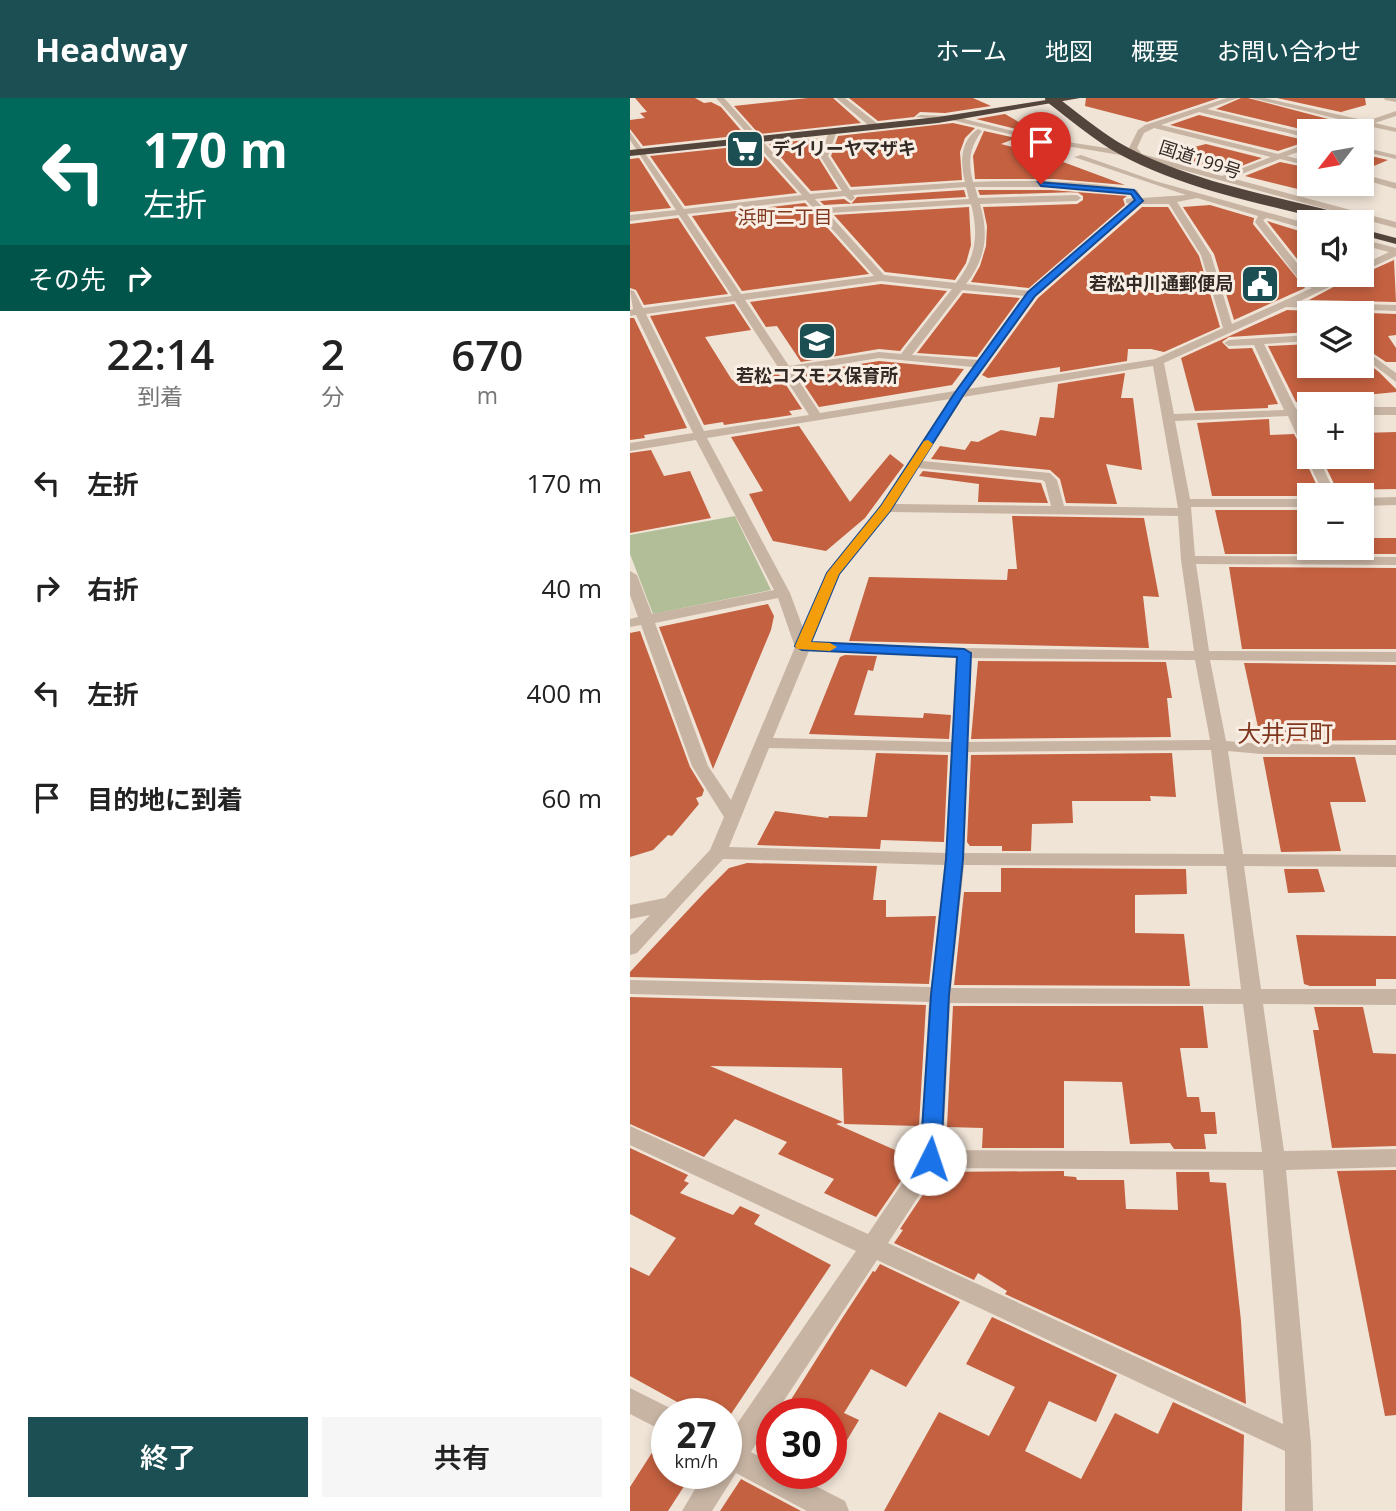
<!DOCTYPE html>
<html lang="ja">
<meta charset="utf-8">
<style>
body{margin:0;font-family:"Open Sans","Noto Sans JP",sans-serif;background:#f6f6f6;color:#222;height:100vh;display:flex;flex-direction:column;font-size:26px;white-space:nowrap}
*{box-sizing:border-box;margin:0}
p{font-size:23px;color:#767676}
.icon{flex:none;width:38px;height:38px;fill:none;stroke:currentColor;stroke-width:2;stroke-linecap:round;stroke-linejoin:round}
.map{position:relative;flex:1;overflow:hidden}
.side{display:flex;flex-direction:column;background:#fff;width:630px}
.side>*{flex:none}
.top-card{background:#00695c;color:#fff;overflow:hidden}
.needle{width:46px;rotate:239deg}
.controls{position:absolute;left:667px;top:21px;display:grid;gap:14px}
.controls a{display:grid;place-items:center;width:77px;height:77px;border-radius:0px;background:#fff;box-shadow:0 4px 10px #0003;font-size:35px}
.speed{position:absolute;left:21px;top:1300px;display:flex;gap:14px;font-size:35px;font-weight:700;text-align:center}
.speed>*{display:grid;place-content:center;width:91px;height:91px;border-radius:50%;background:#fff;box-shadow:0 4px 10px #0003;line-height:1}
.speed small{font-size:18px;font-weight:400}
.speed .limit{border:10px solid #d22;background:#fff;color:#111}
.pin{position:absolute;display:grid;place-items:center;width:60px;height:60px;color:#fff;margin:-72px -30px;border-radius:50% 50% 50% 0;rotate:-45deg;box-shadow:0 0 7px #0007}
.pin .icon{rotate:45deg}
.me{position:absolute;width:77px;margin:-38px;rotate:4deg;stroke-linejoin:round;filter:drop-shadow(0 0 5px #0008)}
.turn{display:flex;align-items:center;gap:24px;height:147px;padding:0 28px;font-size:32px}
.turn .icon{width:91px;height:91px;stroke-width:2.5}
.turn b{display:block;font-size:49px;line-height:60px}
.then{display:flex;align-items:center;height:66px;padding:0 28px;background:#0003;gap:14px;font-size:26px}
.eta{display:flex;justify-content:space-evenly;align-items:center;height:119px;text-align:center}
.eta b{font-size:42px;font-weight:600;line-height:49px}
.primary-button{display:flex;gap:14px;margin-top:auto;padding:14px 28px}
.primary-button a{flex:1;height:80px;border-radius:0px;background:#1c4f53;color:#fff;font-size:28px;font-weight:600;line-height:80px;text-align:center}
.primary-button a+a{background:#f6f6f6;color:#222}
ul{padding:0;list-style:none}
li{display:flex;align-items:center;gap:21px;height:105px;padding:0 28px}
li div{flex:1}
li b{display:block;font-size:26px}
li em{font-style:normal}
header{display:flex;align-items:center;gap:42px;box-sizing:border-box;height:98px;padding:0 35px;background:#1c4f53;color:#fff}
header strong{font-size:33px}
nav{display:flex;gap:38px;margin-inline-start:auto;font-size:24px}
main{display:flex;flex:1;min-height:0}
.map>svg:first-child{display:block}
.green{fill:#b1be98}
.building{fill:#c46141}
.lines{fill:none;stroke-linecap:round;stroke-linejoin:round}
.minor{fill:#c7b4a3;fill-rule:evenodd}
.highway{fill:#53443c;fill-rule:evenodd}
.highway-bridge{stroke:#53443c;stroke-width:10}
.route{fill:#1a73e8;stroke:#114b97;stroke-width:2}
.slow{fill:#f59e0b}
.labels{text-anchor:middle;stroke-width:6;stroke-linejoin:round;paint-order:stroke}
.far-poi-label{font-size:18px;font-weight:bold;fill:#332925;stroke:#f8eee3;text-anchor:start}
.far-street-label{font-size:18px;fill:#332925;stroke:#f8eee3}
.far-neighbourhood-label{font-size:19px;fill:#803720;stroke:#f8eee3}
.quarter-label{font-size:24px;fill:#803720;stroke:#f8eee3}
</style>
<header>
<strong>Headway</strong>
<nav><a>ホーム</a><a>地図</a><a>概要</a><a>お問い合わせ</a></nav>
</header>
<main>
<section class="side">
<div class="top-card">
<div class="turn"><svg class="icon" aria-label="left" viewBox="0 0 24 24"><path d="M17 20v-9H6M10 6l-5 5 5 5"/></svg><div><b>170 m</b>左折</div></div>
<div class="then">その先<svg class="icon" aria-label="right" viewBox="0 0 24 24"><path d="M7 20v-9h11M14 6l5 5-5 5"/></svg></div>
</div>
<div class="eta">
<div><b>22:14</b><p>到着</p></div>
<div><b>2</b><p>分</p></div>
<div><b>670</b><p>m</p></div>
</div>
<ul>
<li><svg class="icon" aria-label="left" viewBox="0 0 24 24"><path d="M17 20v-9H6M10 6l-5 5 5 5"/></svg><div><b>左折</b></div><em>170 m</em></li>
<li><svg class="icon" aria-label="right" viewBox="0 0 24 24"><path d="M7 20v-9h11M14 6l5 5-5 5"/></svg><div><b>右折</b></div><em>40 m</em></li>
<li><svg class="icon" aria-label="left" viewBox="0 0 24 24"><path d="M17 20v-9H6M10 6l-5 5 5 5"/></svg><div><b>左折</b></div><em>400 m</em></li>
<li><svg class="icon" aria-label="arrive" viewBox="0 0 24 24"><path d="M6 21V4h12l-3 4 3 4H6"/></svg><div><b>目的地に到着</b></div><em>60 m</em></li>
</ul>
<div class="primary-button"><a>終了</a><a>共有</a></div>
</section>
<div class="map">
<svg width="766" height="1413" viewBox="0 0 766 1413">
<rect width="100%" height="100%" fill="#f0e4d7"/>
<polygon class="green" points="105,418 141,492 23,516 0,456 0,437"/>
<g class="building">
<polygon points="5,0 65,0 74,5 81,4 91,9 115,37 13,48 0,31 0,22 15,20 10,15 17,14"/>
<polygon points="178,0 203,0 231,25 129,36 104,8"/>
<polygon points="219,0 343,0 361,8 315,15 290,14 284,19 248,23"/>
<polygon points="456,0 589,0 517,24 455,8"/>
<polygon points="611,0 618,0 721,27 709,33 679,33 586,11"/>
<polygon points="647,0 735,0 736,7 711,14 738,20"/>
<polygon points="375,16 406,34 402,35 346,21"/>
<polygon points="569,17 678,43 648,53 540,27"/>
<polygon points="323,25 345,30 335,40 330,54 332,82 221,89 201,58 208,38"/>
<polygon points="354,33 386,40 371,46 417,58 495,87 425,81 345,81 343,58"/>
<polygon points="194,40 188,59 208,91 181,93 139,46"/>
<polygon points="576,46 632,60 596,74 533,57"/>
<polygon points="124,47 167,95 55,108 20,58"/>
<polygon points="732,56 758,62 732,73"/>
<polygon points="9,60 41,110 0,114 0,61"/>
<polygon points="650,64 679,70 679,86 696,86 676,93 615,78"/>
<polygon points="334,92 336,99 194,107 190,103 214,101 221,106 227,99"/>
<polygon points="348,92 421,92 497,98 493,101 495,107 399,190 341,184 350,168 356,148 357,128 353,109 447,106 453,102 453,98 447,94 350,97"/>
<polygon points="175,105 239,176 112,193 62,118"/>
<polygon points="580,107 624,120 623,126 675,190 604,222 584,156 553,109"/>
<polygon points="339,109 341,147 336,165 325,182 255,174 204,117"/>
<polygon points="512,109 538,109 569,158 590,229 534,254 521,251 498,251 497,263 430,274 430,269 358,280 352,277 408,200"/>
<polygon points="48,120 98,196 14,207 6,192 0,190 0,126"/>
<polygon points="637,123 679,136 679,176"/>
<polygon points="764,162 766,204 679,202 726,177 733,176"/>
<polygon points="251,186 317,193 270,253 249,251 171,264 147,228 136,229 120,204"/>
<polygon points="333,195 390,200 347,259 287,255"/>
<polygon points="104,206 121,232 75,239 102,282 148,275 172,311 159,313 162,317 94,327 93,324 74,327 20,218"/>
<polygon points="657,212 766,216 766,237 758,238 766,250 766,264 756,264 732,248 732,215 679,215 679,234 599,239 592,244 599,251 622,250 648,306 638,307 638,310 565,313 551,260"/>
<polygon points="0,220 4,220 57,330 14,337 15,340 0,342"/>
<polygon points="679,246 679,268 732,268 732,261 749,274 766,291 766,294 666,304 638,248"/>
<polygon points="249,263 334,271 322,287 189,309 167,276"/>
<polygon points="495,275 491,300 503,300 512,372 476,366 487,406 436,405 430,381 420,372 301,361 310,348 335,352 341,343 348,344 371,332 406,338 410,319 424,320 428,286"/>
<polygon points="639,321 640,337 664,336 675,356 674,360 689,392 679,393 679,398 582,398 567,325"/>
<polygon points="169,328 220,404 260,356 274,367 235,420 196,453 143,443 119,396 133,393 101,339"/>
<polygon points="766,334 766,391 707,392 691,359 732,359 732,335"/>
<polygon points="21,352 34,378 60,373 81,420 0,435 0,355"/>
<polygon points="293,373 411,385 418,405 348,404 349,386 289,378"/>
<polygon points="585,412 679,412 679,450 732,450 732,440 766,440 766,456 595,456"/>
<polygon points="382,418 514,420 529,499 513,498 519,550 219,543 239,479 377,482 378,471 387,471"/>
<polygon points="599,469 766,470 766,551 612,551"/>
<polygon points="138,506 144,518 141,532 83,671 29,529"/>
<polygon points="10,533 60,669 74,692 72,698 66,700 69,706 42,738 38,737 23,752 0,759 0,535"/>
<polygon points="215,557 247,558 243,573 238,572 224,617 293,620 294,615 321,617 319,641 179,636 210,559"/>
<polygon points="348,563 536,564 542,600 537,600 541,639 341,641"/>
<polygon points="614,565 766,567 766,642 631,643"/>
<polygon points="246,655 318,657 314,744 251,742 250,751 127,747 145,713 198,720 199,718 237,719"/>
<polygon points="542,655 546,699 520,698 521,703 442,703 443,725 402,726 401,753 372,753 372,748 340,748 337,744 341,657"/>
<polygon points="633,659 725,659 736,704 700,704 711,753 651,754"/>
<polygon points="117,765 247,768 243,802 256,802 256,819 306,818 299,886 0,879 0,874 75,794 99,770"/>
<polygon points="371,770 556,771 557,796 505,797 505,835 554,836 560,888 324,887 334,794 371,794"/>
<polygon points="654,771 688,771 695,794 658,795"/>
<polygon points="666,837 766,838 766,881 746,881 746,888 680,888 674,886"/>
<polygon points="0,899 296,907 289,1028 214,1026 212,970 80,968 213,1024 206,1026 281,1059 271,1074 277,1074 246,1119 194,1095 204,1081 148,1056 157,1044 105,1021 74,1059 0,1026"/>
<polygon points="323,908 573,908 578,950 550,950 557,999 569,999 571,1014 585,1014 587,1036 574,1036 576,1051 544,1051 540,1045 500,1046 492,984 434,983 434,1050 352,1050 353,1030 317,1029"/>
<polygon points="684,909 733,909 743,955 766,956 766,1048 702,1050 683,932 689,932"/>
<polygon points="0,1050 58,1077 54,1083 59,1085 50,1095 103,1117 110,1108 130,1117 124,1126 201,1167 101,1316 69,1316 0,1278 0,1169 19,1178 46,1140 0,1116"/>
<polygon points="766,1072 766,1317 755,1318 707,1073"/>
<polygon points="434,1073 434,1078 446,1079 447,1082 494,1082 496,1111 548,1112 546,1074 579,1074 580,1084 596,1085 611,1223 616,1306 375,1196 377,1193 348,1175 344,1182 264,1145 273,1132 270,1131 308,1074"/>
<polygon points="250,1166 330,1204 276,1289 241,1271 214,1315 229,1322 201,1369 201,1316 152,1316 211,1222 243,1173 245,1174"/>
<polygon points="362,1219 487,1277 466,1324 419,1303 395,1353 451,1381 485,1315 528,1336 543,1304 614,1337 612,1413 254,1413 309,1314 359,1338 385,1289 336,1266"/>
<polygon points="142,1332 142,1362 128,1354"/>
<polygon points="34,1336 37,1337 37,1376 62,1376 38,1413 0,1413 0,1389"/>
<polygon points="111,1381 171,1413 90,1413"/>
</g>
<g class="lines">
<g class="minor">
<path d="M86 0H94L180 96 212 93 190 58 200 31 207 33 198 58 220 92 335 84C330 64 330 43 348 31L352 33C339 50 338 64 343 84 397 82 454 82 507 92L512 100 556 97 444 59 451 57 525 83 679 126V132L637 120 633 122 681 183 690 186 711 177H724L668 204 766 207V213L656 209 534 265 544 316 654 312 624 247 599 248 594 245 599 242 679 237V243L634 246 666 311 679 310V318H669L679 338V355L673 351 658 318 545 323 560 401H679V409H561L565 458 766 459V467L566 466 579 553 766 554V564L580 562 596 643 631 646 766 647V657L631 656 598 653 613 756 766 757V769L614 768 631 891H766V907L633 906 654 1053 766 1051V1069L656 1072 681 1346 683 1413H655V1353L247 1162 145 1316H142V1321L121 1354 142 1365V1376H162L215 1403 219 1413H177L106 1375 82 1413H52L74 1376H96V1342L226 1153 0 1047V1028L238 1136 290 1059 299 904 0 896V882L301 889 315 767 93 761 7 855 0 857V838L20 817 0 821V807L35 800 80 752 94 719 62 668 11 527 0 529V521L8 519 0 497V473L7 477 22 516 144 492 66 342 0 353V345L63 335 6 217 0 218V212L3 211 0 192 4 193 13 210 102 198 49 117 0 123V117L46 112 0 42V34L54 111 172 97ZM336 89 339 101 193 110 185 101 215 98 221 103 225 100 223 97ZM345 89H421L501 96 503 100 496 101V105L501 106 400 193 336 186C356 160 359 137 350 106L447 103 451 100 447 97 348 100ZM567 100 628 118 625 124 673 187 682 190 602 226 581 157 547 104ZM176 102 244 178 111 196 57 116ZM341 106C349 137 346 160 326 185L254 177 198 115ZM511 106H539L571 157 593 230 525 261 338 291 406 198ZM251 183 322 191 271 256 249 254 159 268 115 202ZM332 192 395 198 348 262 282 257ZM105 203 179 317 74 333 16 216ZM249 260 343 269 325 293 190 315 163 274ZM523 268 548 410 434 408 427 382 420 375 292 363 333 299ZM320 301 251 408 196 475 173 530 160 495 77 340ZM288 370 412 382 415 384 421 408 265 406ZM260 414 548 418 551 462 564 553 334 550 182 544 210 476ZM148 500 165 549 101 702 78 668 25 525ZM179 553 326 559 322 644 143 640ZM341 560 565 562 580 642 338 644ZM139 650 321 654 316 755 99 749ZM581 652 594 756 334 755 338 654ZM334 767 596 768 611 891 321 890ZM320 905 613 906 632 1054 313 1052ZM307 1070 633 1072 653 1326 258 1145Z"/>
<polygon points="206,0 215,0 249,27 249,31 243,31"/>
<path d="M597 0H608L577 11 679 36V40L569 14 531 27 648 56 679 45V50L657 58 679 64V68L650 61 601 80 766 124V130L508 60 412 44 322 22 286 19 290 17 322 18 412 40 502 54 499 50 508 32 515 27ZM524 30 641 59 592 78 512 56 507 50 514 35Z"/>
<polygon points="621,0 635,0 737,23 766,13 766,18 745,25 766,30 766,34 738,28 723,33 712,33 729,26"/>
<polygon points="754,0 766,0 766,4 755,2"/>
<polygon points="732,49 766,57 766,61 732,53"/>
<polygon points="732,76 766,85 766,91 732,81"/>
<polygon points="732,141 766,150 766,158 732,174 732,167 759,154 732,147"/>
<polygon points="732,250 766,275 766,284 732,258"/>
<rect x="732" y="309" width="34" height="8"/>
<polygon points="678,356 688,359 706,397 694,397 676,359"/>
<polygon points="766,399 766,407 732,408 732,400"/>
<polygon points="0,1290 46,1313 48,1316 37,1316 37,1335 0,1316"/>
</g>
<g class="highway">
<polygon points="429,0 450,0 308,25 0,58 0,52 308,19"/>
<polygon points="732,131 766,140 766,146 732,137"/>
</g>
<path class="highway-bridge" d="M420 0C441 16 462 34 485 48 553 88 649 104 725 124"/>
</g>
<polygon class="route" points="408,84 504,92 513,103 405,198 334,296 260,413 209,476 181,544 334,551 341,555 333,761 319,897 311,1061 308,1067 300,1069 293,1067 290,1061 301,897 316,761 327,559 172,552 165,548 197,475 251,408 324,296 398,194 505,102 501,96 411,88"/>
<polygon class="slow" points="298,342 303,346 260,413 209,476 181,544 200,545 207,549 200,553 167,551 165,548 197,475 251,408 294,343"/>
<defs>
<symbol id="supermarket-square" viewBox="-11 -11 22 22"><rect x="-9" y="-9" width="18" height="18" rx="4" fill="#1c4f53" stroke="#f8eee3"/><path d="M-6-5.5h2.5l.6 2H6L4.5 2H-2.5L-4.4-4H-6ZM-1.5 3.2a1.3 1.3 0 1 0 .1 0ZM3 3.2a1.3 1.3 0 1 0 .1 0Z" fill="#fff"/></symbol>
<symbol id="civic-square" viewBox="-11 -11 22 22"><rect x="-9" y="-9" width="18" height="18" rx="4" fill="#1c4f53" stroke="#f8eee3"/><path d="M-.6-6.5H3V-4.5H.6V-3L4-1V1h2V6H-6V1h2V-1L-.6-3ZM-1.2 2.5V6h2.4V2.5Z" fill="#fff"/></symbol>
<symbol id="school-square" viewBox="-11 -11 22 22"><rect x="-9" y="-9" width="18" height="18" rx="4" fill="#1c4f53" stroke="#f8eee3"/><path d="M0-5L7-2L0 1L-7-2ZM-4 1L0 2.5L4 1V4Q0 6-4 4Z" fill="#fff"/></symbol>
</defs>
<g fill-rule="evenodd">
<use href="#supermarket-square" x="93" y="29" width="44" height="44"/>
<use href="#civic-square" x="608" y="164" width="44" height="44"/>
<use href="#school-square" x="165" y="221" width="44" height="44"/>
</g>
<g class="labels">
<g class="far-poi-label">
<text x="142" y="57">デイリーヤマザキ</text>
<text x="603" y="192" text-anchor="end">若松中川通郵便局</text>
<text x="187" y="284" text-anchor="middle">若松コスモス保育所</text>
</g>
<g class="far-street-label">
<text transform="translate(570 62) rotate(18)" y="6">国道199号</text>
</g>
<g class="far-neighbourhood-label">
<text x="155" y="126">浜町二丁目</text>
</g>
<g class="quarter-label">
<text x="655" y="644">大井戸町</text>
</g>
</g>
</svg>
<div class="controls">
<a><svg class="needle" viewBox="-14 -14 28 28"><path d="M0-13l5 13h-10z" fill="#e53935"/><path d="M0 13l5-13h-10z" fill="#767676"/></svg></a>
<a><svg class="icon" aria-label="sound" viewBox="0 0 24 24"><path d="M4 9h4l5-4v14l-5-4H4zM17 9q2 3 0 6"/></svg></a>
<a><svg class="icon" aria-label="layers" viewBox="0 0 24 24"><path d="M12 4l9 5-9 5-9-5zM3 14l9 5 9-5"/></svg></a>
<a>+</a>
<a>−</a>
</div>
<div class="speed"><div>27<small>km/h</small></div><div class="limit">30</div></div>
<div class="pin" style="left:411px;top:86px;background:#d93025"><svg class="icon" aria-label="arrive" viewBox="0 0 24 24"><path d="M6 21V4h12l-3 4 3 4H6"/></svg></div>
<svg class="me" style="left:300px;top:1061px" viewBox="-20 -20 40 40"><circle r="19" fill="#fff"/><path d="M0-13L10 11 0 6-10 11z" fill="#1a73e8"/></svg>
</div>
</main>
